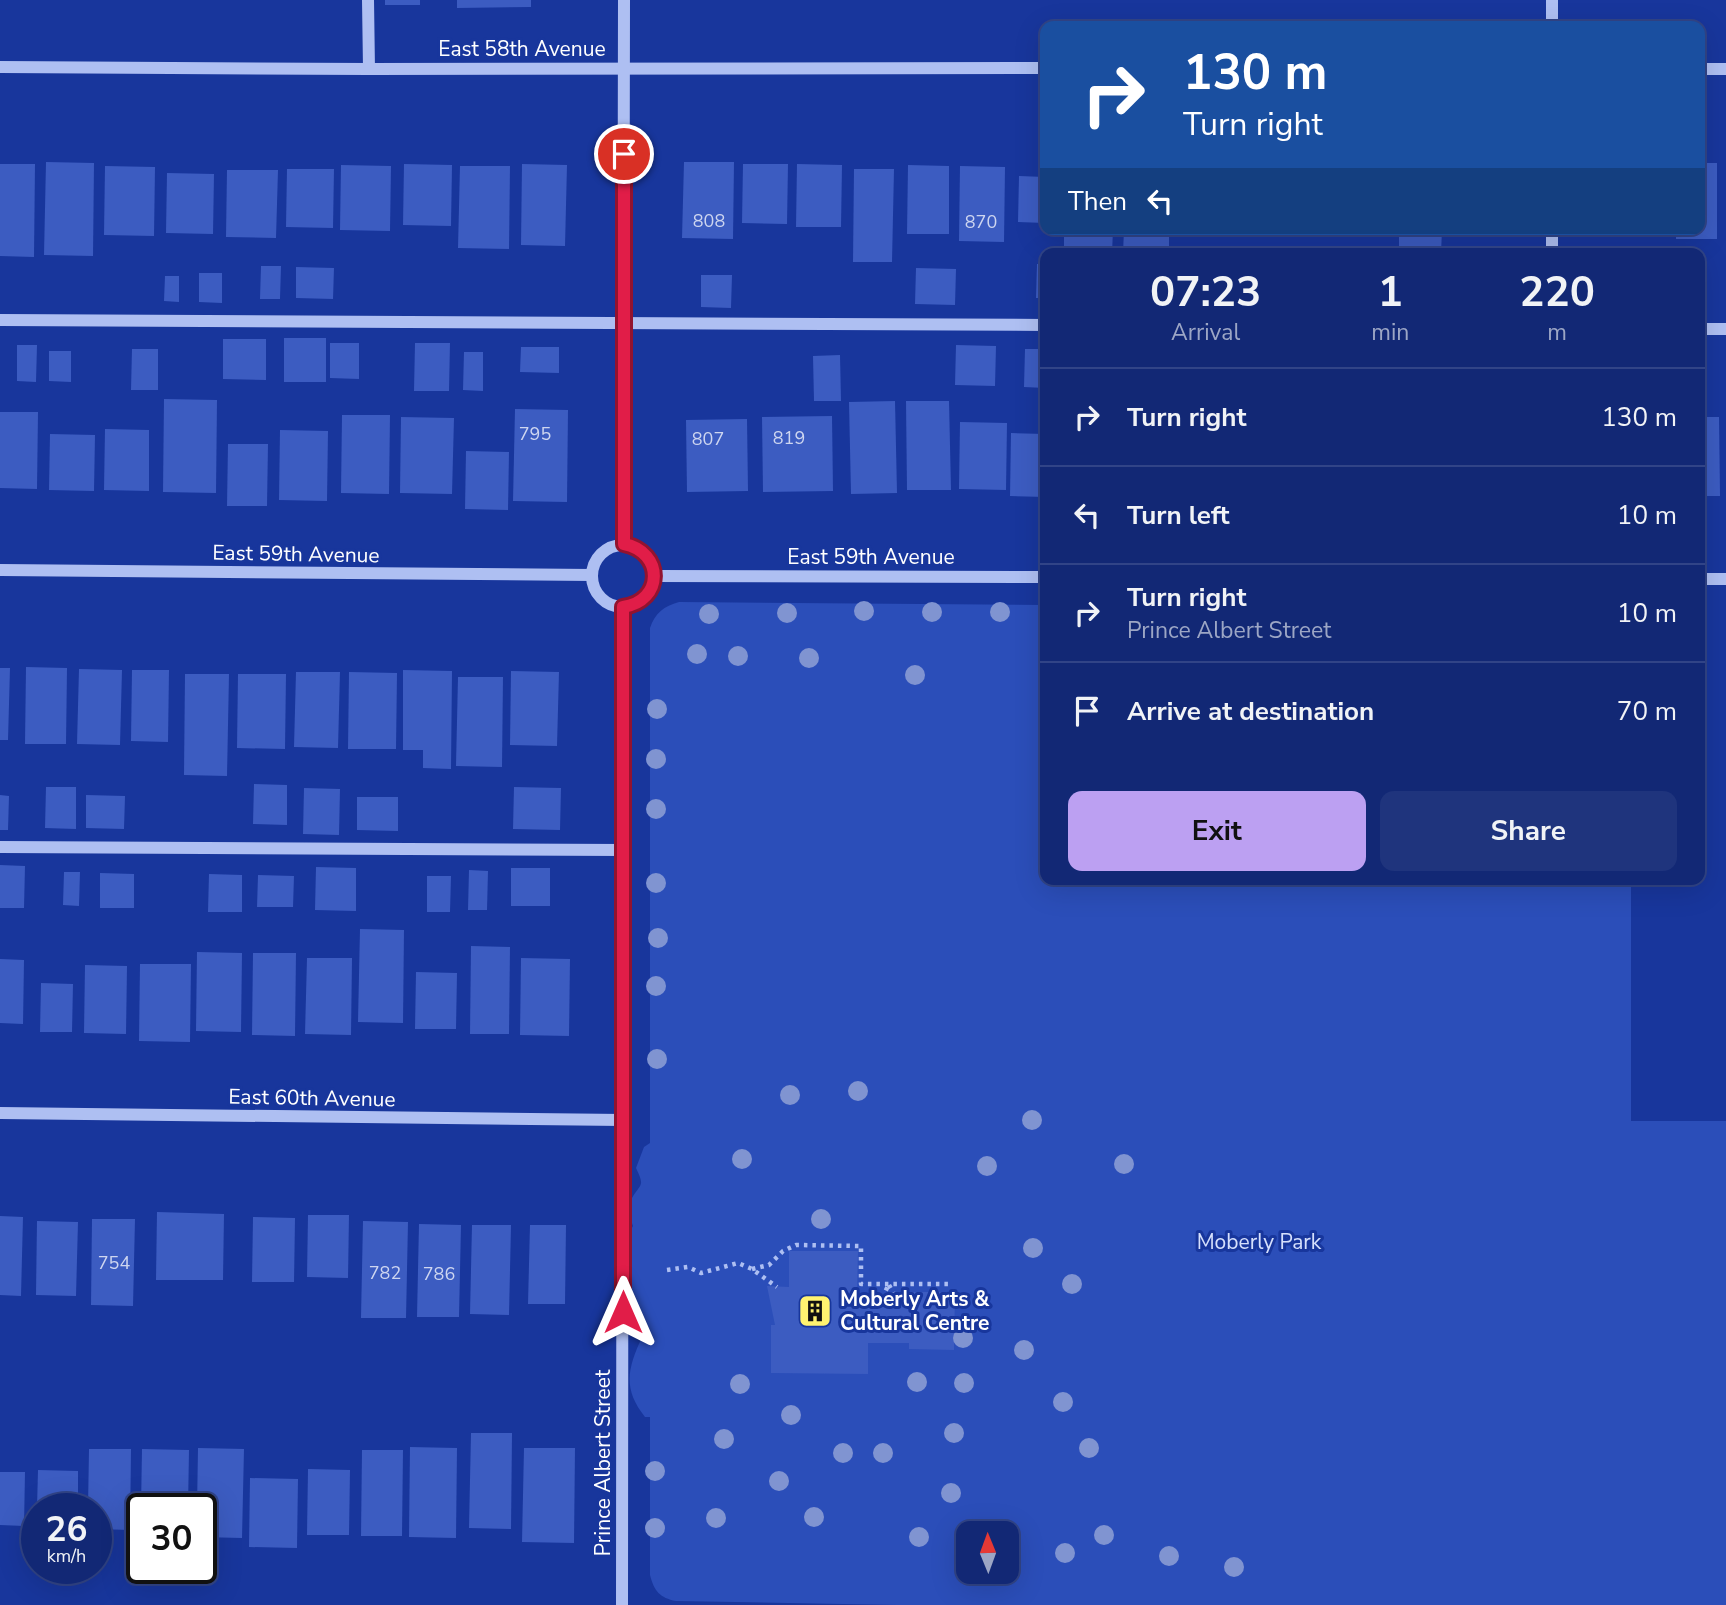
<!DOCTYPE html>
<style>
body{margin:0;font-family:"Nunito Sans",sans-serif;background:#1f347d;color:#f1f3f6;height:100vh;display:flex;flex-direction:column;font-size:26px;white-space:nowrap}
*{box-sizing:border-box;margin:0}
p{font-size:23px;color:#9ca6c5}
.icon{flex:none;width:38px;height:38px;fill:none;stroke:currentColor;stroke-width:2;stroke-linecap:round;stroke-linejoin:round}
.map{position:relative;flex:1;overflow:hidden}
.panel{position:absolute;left:1040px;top:248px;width:665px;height:637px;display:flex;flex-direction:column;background:#122875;border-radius:14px;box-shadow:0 7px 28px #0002,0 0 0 2px #314487}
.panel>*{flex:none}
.guide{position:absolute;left:1040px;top:21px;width:665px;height:214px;border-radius:14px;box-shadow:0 7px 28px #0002,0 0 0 2px #314487;background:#1a4fa0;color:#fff;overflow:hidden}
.needle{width:46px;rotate:359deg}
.buttons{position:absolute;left:956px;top:1521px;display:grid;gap:14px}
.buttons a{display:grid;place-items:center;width:63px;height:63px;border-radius:14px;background:#122875;box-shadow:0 7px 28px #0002,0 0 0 2px #314487;font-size:35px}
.speed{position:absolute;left:21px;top:1493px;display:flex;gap:14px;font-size:35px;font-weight:700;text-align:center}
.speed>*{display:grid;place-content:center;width:91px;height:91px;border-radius:50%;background:#122875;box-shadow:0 7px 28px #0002,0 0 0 2px #314487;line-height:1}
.speed small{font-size:18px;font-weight:400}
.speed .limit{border:4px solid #111;border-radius:10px;background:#fff;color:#111}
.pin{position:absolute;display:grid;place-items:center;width:60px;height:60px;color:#fff;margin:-30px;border:4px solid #fff;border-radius:50%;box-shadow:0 2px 7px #0007}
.me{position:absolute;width:77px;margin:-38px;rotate:0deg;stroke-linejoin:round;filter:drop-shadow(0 0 5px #0008)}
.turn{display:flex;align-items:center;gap:24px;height:147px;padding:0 28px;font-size:32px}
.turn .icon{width:91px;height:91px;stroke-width:2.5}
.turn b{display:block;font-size:49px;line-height:60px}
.then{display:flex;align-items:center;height:66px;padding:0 28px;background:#0003;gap:14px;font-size:26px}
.eta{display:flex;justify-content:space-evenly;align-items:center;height:119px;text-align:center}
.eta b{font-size:42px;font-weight:700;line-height:49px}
.button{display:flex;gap:14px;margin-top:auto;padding:14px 28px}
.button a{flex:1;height:80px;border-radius:14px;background:#bca0f2;color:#111;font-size:28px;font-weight:700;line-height:80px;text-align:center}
.button a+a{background:#1f347d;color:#f1f3f6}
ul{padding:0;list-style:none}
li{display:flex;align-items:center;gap:21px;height:98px;padding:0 28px;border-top:2px solid #314487}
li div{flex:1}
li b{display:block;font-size:26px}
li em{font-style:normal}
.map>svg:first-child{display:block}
.green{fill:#2b4eb9;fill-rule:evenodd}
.building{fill:#3c5cc1}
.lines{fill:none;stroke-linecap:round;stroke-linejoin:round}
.path{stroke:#aebff2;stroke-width:4.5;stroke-dasharray:3.5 5;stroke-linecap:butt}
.minor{stroke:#aebff2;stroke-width:12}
.tree{fill:#8094d1}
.route-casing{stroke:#92132f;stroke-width:18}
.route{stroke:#e11d48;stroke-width:12}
.labels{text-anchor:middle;stroke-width:6;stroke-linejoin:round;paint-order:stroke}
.number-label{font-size:18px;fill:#ced6f0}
.street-label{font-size:21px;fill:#fff;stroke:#18369c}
.park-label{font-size:21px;fill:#d6e0fc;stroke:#18369c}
.poi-label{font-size:21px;font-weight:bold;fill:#fff;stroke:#18369c;text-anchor:start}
</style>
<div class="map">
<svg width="1726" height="1605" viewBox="0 0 1726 1605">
<rect width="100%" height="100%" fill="#18369c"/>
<path class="green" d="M679 602 1045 605V880H1631V1121H1726V1605H896L676 1601C660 1598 654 1591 650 1575V1417H645C622 1388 628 1368 642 1337 636 1329 628 1319 626 1308 624 1296 631 1286 631 1275 631 1255 621 1246 633 1226 630 1218 627 1207 632 1198 641 1183 645 1187 636 1168L644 1147 650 1143V628C655 613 664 606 679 602ZM968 1533H1006V1572H968Z"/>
<g class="building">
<rect x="385" y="0" width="35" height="5"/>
<polygon points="457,0 531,0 531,7 457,8"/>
<polygon points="46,162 94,163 93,256 44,255"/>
<polygon points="684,162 734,162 733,239 682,238"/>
<polygon points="1699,163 1717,163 1717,239 1676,239 1676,229 1699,229"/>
<polygon points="0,164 35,164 34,257 0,256"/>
<polygon points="404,164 452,165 451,226 403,225"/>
<polygon points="522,164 567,165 565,246 521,245"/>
<polygon points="743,164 788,164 787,224 742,223"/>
<polygon points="797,164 842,165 841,227 796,227"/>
<polygon points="341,165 391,166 390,231 340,230"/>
<polygon points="908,165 949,166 949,234 907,234"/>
<polygon points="105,166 155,167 154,236 104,235"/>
<polygon points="460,166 510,166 509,249 458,248"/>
<polygon points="960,166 1005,167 1004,242 959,241"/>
<polygon points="287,169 334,169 333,228 286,227"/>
<polygon points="854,169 894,169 892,262 853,262"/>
<polygon points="227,170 278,170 276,238 226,237"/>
<polygon points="167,173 214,174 213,234 166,233"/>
<polygon points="1019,176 1045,177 1045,223 1018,222"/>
<polygon points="1064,229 1113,229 1112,254 1064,254"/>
<polygon points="1124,229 1169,229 1169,254 1123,254"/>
<polygon points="1177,229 1224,229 1223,235 1177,234"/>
<polygon points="1399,229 1442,229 1441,254 1399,254"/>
<polygon points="1450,229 1502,229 1502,235 1450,234"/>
<polygon points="1037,264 1045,264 1045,298 1036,298"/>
<polygon points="261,266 281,266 280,299 260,299"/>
<polygon points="296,267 334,268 333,299 296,298"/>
<polygon points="916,268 956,269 955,305 915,304"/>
<polygon points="199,273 222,273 222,303 199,302"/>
<polygon points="701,275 732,275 731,308 701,307"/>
<polygon points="165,276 179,276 179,302 164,301"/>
<rect x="284" y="338" width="42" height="44"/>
<polygon points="223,339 266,339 266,380 223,379"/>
<polygon points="330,343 359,343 359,379 330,378"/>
<polygon points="415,343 450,343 449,391 414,391"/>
<polygon points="17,345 37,345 36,382 17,381"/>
<polygon points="956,345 996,346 995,386 955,385"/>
<polygon points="521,347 559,347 559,373 520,372"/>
<polygon points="132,349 158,349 158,390 131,390"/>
<polygon points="1025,349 1045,349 1045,388 1024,387"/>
<polygon points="49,351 71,351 71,382 49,381"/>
<polygon points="464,352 483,352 483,391 463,390"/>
<polygon points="840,355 841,401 814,401 813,356"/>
<polygon points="164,399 217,400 216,493 163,492"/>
<polygon points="895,401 897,493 851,494 849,402"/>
<polygon points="906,401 949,401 951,490 907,490"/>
<polygon points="515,409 568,410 567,502 513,501"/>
<polygon points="0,412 38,412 37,489 0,488"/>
<polygon points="342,415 390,415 389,494 341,493"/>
<polygon points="832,416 833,491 763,492 762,417"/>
<polygon points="401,417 454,418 452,494 400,493"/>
<polygon points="1699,417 1719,417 1720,496 1699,496"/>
<polygon points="747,419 748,491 687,492 686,420"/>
<polygon points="960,422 1007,423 1006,490 959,489"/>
<polygon points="105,429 149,430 149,491 104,490"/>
<polygon points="280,430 328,431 327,501 279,500"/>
<polygon points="1011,433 1045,434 1045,497 1010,496"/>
<polygon points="50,434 95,435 94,491 49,490"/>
<polygon points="228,444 268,444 267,506 227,506"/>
<polygon points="466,451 509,452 508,510 465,509"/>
<polygon points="26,667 67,668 66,744 25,744"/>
<polygon points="0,668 10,668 8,740 0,740"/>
<polygon points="79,669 122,670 120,745 77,744"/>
<polygon points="132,670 169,670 168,742 131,741"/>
<polygon points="403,670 452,671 451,769 423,768 423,750 403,750"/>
<polygon points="511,671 559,672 557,746 510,745"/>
<polygon points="296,672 340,672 338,748 294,747"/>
<polygon points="349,672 397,673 396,749 348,749"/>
<polygon points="185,674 229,674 227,776 184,775"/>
<polygon points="238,674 286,674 285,749 237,748"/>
<polygon points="458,677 503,677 502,767 456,766"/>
<polygon points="254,784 287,785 287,825 253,824"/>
<polygon points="46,787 76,787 76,829 45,828"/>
<polygon points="514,787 561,788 560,830 513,829"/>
<polygon points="304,788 340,789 339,835 303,834"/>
<polygon points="0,795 9,796 8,830 0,830"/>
<polygon points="86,795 125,796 124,829 86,828"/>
<polygon points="357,797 398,797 398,831 357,830"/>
<polygon points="0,865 25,866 24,908 0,908"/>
<polygon points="316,867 356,868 356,911 315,910"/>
<rect x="511" y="868" width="39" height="38"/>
<polygon points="469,870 488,871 487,910 468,910"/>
<polygon points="64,872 80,872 79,906 63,905"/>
<polygon points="100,873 134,874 134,908 100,908"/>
<polygon points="209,874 242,875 242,912 208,912"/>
<polygon points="258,875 294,876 293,907 257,907"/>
<polygon points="427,876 451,876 450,912 427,912"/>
<polygon points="360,929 404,930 403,1023 358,1022"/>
<polygon points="471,946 510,947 509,1034 470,1034"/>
<polygon points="197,952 242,953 241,1032 196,1031"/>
<polygon points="253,953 296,953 295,1036 252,1035"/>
<polygon points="307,958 352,958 351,1035 305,1034"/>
<polygon points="521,958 570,959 569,1036 520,1035"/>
<polygon points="0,959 24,960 23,1024 0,1023"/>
<polygon points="140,964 191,964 190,1042 139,1041"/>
<polygon points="85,965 127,966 126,1034 84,1033"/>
<polygon points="416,972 457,973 456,1029 415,1029"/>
<polygon points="41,983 73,984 72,1032 40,1032"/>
<polygon points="157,1212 224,1214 223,1280 156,1280"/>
<polygon points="308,1215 349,1215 348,1278 307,1277"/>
<polygon points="0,1216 23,1217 21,1296 0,1295"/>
<polygon points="253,1217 295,1218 294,1282 252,1282"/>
<polygon points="92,1219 135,1219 133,1306 91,1305"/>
<polygon points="37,1221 78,1222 76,1296 36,1295"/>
<polygon points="363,1221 408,1222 406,1318 361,1318"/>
<polygon points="419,1224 461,1225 459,1317 417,1317"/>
<polygon points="472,1225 511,1225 509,1315 470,1314"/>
<polygon points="530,1225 566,1225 565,1304 528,1304"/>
<polygon points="789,1251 858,1251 857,1298 909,1298 909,1292 955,1292 954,1350 909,1349 909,1343 868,1343 868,1374 771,1373 771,1325 775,1325 767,1286 789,1287"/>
<polygon points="471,1433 512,1433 511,1529 469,1528"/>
<polygon points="410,1447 457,1448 456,1538 409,1537"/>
<polygon points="198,1448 244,1449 242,1538 201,1537 201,1508 197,1508"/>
<polygon points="524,1448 575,1448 574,1543 522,1542"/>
<polygon points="89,1449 131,1449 130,1530 96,1529 96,1508 88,1508"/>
<polygon points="142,1449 189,1450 188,1508 141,1508"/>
<polygon points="362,1450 403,1450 402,1536 361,1536"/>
<polygon points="308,1469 350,1470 349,1535 307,1535"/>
<polygon points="38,1470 78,1471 78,1508 37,1508"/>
<polygon points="0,1472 25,1472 24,1526 0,1525"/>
<polygon points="250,1478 298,1479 297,1548 249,1547"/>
</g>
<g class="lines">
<g class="path">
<polyline points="752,1269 769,1265 783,1251 796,1245 861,1246 861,1284 950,1284"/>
<polyline points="667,1270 688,1267 701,1273 738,1263 752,1269 777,1287"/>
<polyline points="889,1285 896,1298"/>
<polyline points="882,1298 889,1284"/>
</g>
<g class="minor">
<polyline points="368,0 369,69"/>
<polyline points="1552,26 1552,0"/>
<polyline points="0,67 369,69 1045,68"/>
<polyline points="1699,69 1726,69"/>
<polyline points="1552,229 1552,254"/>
<polyline points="0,320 1045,325"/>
<polyline points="1699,329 1726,329"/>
<circle cx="623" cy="576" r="31"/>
<polyline points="623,545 624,0"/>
<polyline points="0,570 592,575"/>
<polyline points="654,576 1045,577"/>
<polyline points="1699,579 1726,579"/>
<polyline points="0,847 623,850"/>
<polyline points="0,1113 623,1120"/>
<polyline points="622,1605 623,607"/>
</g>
</g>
<g class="tree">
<circle cx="864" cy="611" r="10"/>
<circle cx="932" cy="612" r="10"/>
<circle cx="1000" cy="612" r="10"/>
<circle cx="787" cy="613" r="10"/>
<circle cx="709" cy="614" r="10"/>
<circle cx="697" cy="654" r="10"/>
<circle cx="738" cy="656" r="10"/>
<circle cx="809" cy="658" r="10"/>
<circle cx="915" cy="675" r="10"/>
<circle cx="657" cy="709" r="10"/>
<circle cx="656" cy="759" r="10"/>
<circle cx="656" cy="809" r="10"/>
<circle cx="656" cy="883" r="10"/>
<circle cx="658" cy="938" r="10"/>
<circle cx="656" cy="986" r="10"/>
<circle cx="657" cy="1059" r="10"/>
<circle cx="858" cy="1091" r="10"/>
<circle cx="790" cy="1095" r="10"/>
<circle cx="1032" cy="1120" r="10"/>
<circle cx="742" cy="1159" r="10"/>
<circle cx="1124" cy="1164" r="10"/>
<circle cx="987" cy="1166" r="10"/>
<circle cx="821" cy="1219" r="10"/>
<circle cx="1033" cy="1248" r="10"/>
<circle cx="1072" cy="1284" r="10"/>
<circle cx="963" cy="1338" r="10"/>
<circle cx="1024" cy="1350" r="10"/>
<circle cx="917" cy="1382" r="10"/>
<circle cx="964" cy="1383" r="10"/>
<circle cx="740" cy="1384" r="10"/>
<circle cx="1063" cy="1402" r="10"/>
<circle cx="791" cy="1415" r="10"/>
<circle cx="954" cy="1433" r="10"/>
<circle cx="724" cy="1439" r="10"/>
<circle cx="1089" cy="1448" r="10"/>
<circle cx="843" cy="1453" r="10"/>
<circle cx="883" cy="1453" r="10"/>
<circle cx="655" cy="1471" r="10"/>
<circle cx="779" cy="1481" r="10"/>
<circle cx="951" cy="1493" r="10"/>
<circle cx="814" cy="1517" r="10"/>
<circle cx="716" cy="1518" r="10"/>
<circle cx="655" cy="1528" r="10"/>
<circle cx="1104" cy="1535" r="10"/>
<circle cx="919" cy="1537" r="10"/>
<circle cx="1065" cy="1553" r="10"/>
<circle cx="1169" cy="1556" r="10"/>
<circle cx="1234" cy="1567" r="10"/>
</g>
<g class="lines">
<defs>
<path id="route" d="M623 1312V607C664 601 664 552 624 544V154"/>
</defs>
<use href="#route" class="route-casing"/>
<use href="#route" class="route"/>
</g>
<defs>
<symbol id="building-square" viewBox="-11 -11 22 22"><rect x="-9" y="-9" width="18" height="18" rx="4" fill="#fff370" stroke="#18369c"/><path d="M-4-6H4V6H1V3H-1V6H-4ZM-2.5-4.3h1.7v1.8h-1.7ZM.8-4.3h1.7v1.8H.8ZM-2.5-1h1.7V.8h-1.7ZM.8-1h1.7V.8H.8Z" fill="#111"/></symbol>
</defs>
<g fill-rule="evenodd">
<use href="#building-square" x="796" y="1292" width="38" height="38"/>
</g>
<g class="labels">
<g class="number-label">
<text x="709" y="227">808</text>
<text x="981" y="228">870</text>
<text x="535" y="440">795</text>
<text x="789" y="444">819</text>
<text x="708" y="445">807</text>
<text x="114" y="1269">754</text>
<text x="385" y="1279">782</text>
<text x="439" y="1280">786</text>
</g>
<g class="street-label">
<text x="522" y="56">East 58th Avenue</text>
<text transform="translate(296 554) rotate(1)" y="7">East 59th Avenue</text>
<text x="871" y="564">East 59th Avenue</text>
<text transform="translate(312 1098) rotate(1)" y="7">East 60th Avenue</text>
<text transform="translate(603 1463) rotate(-90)" y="7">Prince Albert Street</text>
</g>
<g class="park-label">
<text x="1259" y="1249">Moberly Park</text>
</g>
<g class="poi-label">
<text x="840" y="1306">Moberly Arts &amp;<tspan x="840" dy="24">Cultural Centre</tspan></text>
</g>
</g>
</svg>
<div class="buttons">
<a><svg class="needle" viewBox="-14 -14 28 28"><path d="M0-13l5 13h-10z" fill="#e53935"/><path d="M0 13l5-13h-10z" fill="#9ca6c5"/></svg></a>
</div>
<div class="speed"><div>26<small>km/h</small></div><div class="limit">30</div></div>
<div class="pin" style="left:624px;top:154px;background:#d93025"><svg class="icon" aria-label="arrive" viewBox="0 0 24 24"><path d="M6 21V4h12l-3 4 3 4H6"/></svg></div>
<svg class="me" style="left:623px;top:1312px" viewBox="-20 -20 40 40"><path d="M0-17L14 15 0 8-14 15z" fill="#e11d48" stroke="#fff" stroke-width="4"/></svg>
<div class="guide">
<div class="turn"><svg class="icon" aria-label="right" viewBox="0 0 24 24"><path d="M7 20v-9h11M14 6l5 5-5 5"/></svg><div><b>130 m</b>Turn right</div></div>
<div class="then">Then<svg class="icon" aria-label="left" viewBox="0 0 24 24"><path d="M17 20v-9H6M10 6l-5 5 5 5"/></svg></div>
</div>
<section class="panel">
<div class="eta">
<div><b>07:23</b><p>Arrival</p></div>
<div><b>1</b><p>min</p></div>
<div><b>220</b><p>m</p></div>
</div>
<ul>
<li><svg class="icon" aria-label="right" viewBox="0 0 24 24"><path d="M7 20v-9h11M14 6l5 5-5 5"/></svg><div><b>Turn right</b></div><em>130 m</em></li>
<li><svg class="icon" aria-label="left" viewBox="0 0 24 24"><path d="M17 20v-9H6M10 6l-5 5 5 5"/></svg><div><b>Turn left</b></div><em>10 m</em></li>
<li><svg class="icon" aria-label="right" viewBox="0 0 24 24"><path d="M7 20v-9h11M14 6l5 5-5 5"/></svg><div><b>Turn right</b><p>Prince Albert Street</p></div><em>10 m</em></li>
<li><svg class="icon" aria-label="arrive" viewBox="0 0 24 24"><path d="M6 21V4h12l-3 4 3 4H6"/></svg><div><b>Arrive at destination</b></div><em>70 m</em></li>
</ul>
<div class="button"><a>Exit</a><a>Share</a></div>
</section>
</div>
